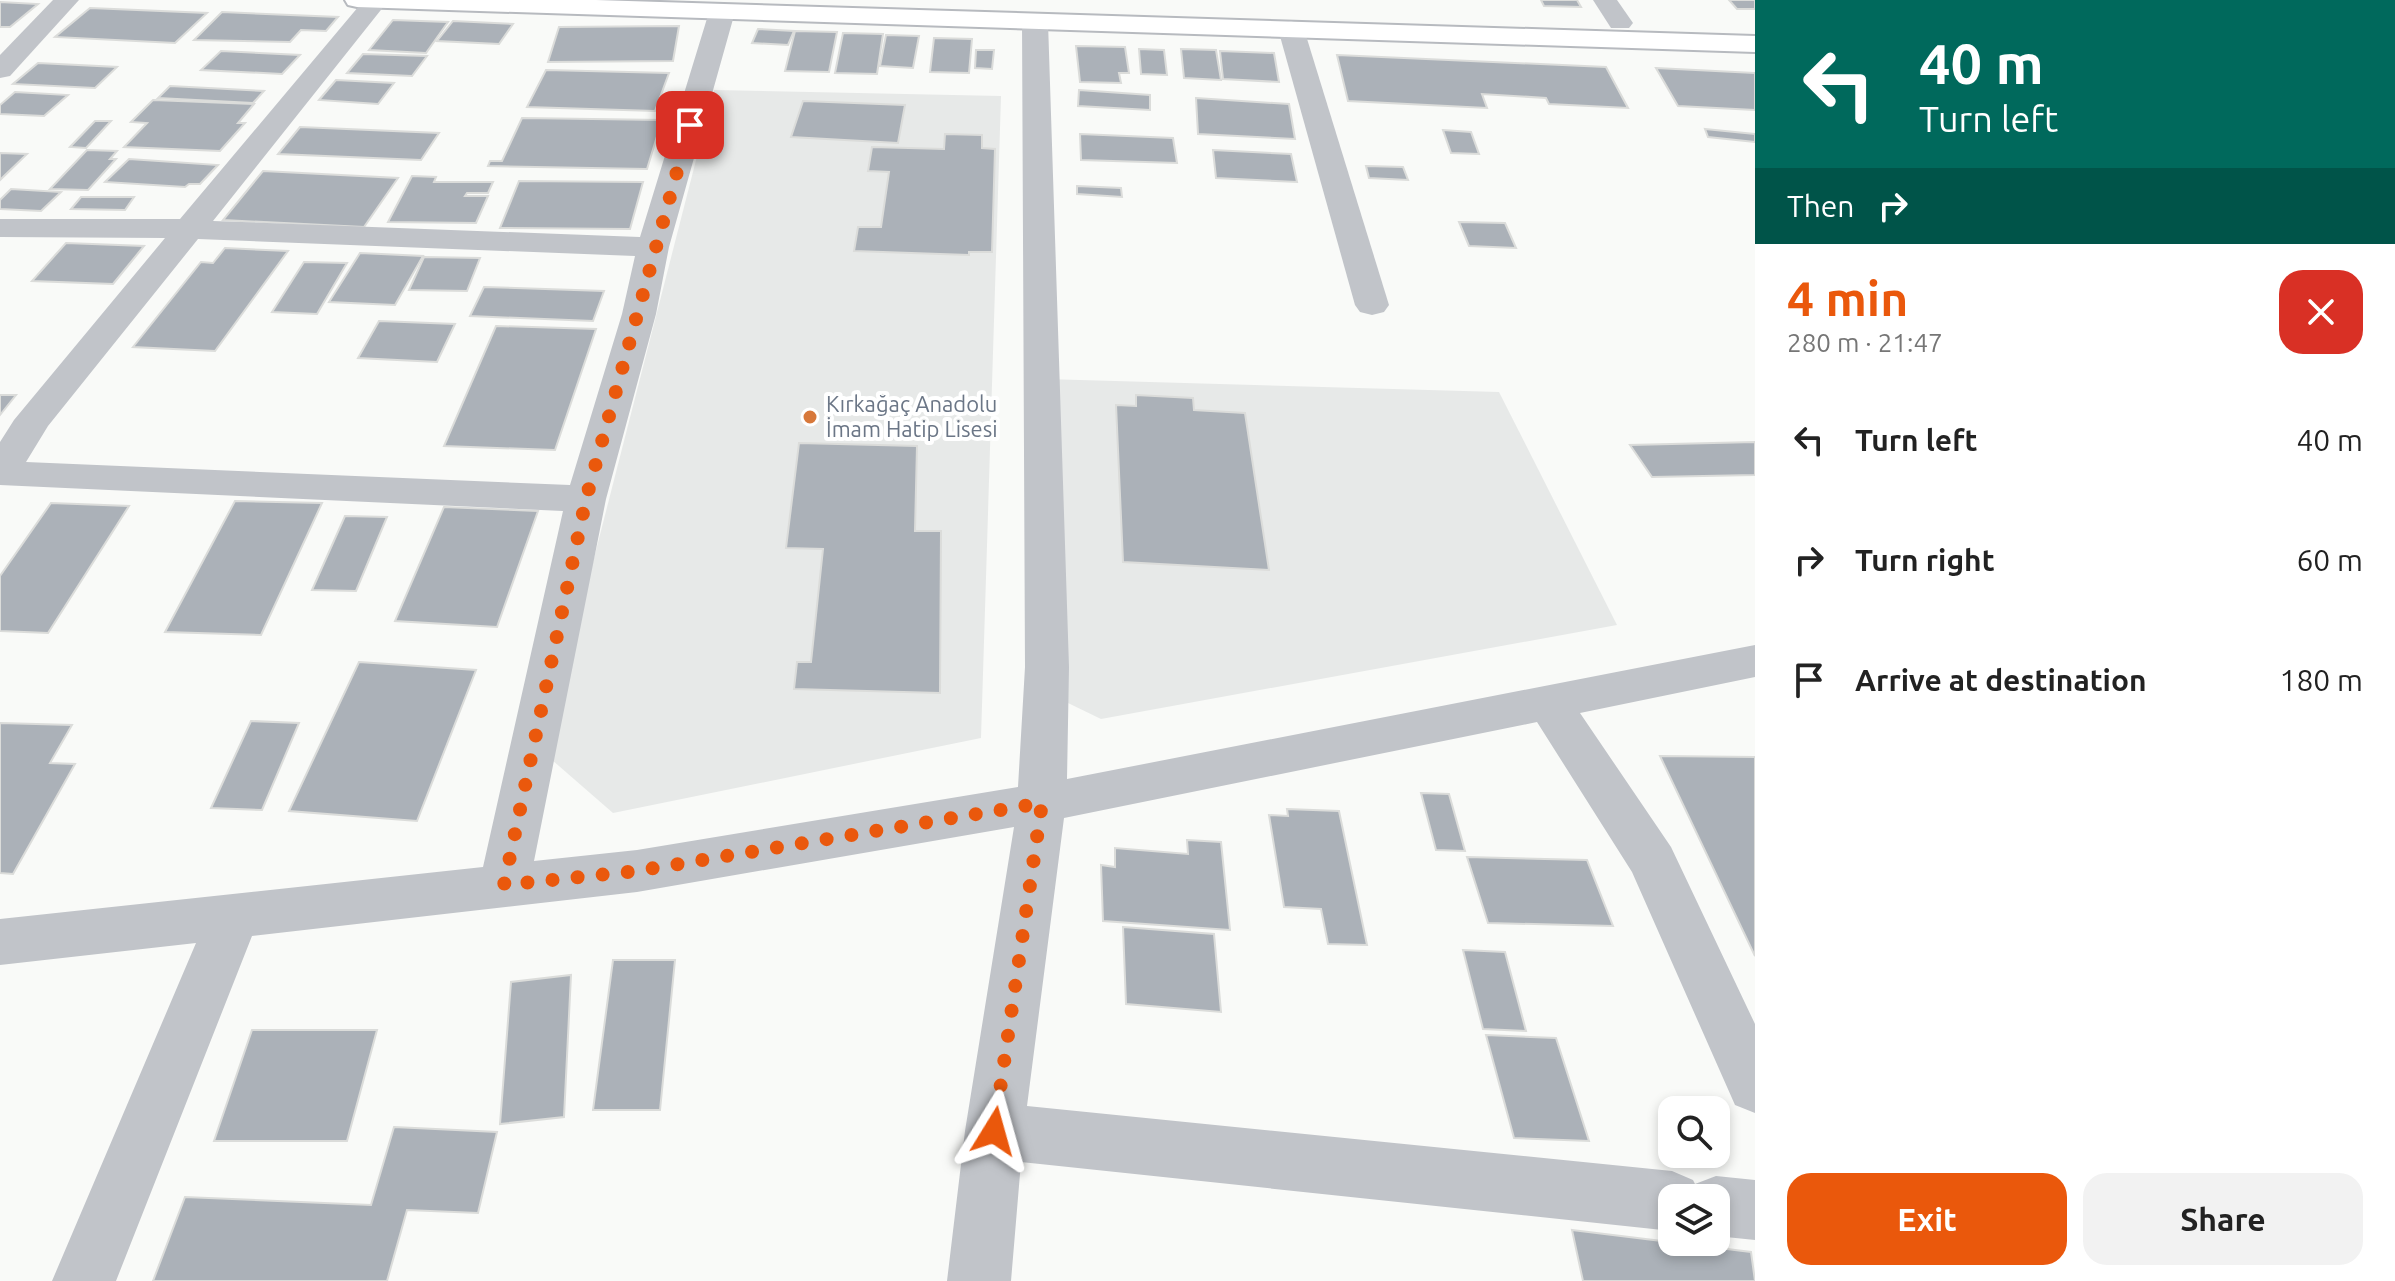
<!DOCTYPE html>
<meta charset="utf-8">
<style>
body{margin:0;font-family:Ubuntu,sans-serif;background:#f2f2f2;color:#222;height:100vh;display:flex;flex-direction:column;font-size:30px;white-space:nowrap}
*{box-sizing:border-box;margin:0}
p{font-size:26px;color:#767676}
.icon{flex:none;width:44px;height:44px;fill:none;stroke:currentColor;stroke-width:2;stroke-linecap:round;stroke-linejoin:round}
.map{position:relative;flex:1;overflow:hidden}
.sheet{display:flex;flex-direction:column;background:#fff;width:640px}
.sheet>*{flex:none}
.hud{background:#00695c;color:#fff;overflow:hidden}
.fabs{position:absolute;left:1658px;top:1096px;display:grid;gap:16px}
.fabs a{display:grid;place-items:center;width:72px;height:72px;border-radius:16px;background:#fff;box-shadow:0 4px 12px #0003;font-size:40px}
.pin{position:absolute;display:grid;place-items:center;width:68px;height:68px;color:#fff;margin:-34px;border-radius:16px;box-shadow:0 4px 12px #0006}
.me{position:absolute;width:88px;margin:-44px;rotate:8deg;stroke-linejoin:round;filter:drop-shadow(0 0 6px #0008)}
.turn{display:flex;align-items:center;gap:28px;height:168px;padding:0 32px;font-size:36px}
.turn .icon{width:104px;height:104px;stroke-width:2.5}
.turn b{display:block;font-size:56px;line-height:68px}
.then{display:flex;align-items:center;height:76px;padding:0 32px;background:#0003;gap:16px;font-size:30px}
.round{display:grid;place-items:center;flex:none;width:84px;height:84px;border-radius:24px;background:#f2f2f2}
.summary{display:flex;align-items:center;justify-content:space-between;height:136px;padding:0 32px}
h1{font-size:48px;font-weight:700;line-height:60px;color:#ea580c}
.cta{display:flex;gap:16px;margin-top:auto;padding:16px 32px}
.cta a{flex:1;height:92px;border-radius:24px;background:#ea580c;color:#fff;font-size:32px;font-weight:700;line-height:92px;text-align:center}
.cta a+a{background:#f2f2f2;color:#222}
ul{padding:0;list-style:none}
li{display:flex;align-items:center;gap:24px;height:120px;padding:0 32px}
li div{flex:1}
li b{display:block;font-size:30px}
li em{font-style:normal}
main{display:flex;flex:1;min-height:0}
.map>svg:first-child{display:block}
.built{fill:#e7e9e8}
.building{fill:#abb1b8;stroke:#dbdcda;stroke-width:2}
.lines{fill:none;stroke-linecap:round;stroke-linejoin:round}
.major-casing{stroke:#b7babf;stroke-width:4}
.minor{fill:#c1c4c9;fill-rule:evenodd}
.major{fill:#fff;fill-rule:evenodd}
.route{stroke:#ea580c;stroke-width:14;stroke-dasharray:0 25.2}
.poi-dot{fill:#d7783a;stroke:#fff;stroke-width:3}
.labels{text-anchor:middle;stroke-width:8;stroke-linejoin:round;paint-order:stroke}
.poi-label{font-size:22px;fill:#6b7686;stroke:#fff;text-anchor:start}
</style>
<main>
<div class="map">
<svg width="1755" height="1281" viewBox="0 0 1755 1281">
<rect width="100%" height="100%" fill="#f9faf8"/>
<g class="built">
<polygon points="714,90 1001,96 981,738 613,813 544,753"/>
<polygon points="1045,379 1499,392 1617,625 1101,719 1068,703"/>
</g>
<g class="building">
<polygon points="1541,0 1577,0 1581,7 1544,6"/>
<polygon points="1729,0 1755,0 1755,9 1737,9"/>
<polygon points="0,2 38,4 10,27 0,27"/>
<polygon points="90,8 207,13 175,43 55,37"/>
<polygon points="222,12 338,17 326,31 301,30 290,42 194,40"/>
<polygon points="393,20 448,22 426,53 369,50"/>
<polygon points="453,21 513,24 499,44 437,41"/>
<polygon points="679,26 673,61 548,62 559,27"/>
<polygon points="758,29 794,31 788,45 752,43"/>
<polygon points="795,31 837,32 829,72 785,71"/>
<polygon points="843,33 883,34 877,74 835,73"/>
<polygon points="886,35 919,36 913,68 880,66"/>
<polygon points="934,38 972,39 969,73 930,72"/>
<polygon points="1076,46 1125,47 1129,73 1119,73 1121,83 1080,82"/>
<polygon points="1139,49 1164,50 1167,75 1141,74"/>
<polygon points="1181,49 1216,50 1221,80 1184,78"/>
<polygon points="976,50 994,50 992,69 975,68"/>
<polygon points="221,51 300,55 282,74 201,70"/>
<polygon points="1220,51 1274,53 1279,82 1223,79"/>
<polygon points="363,54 427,56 412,76 347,73"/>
<polygon points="1337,55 1606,67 1628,108 1549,104 1546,98 1482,94 1487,108 1348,101"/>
<polygon points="38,63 117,67 95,88 13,84"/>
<polygon points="1656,68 1755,73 1755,110 1678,106"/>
<polygon points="546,70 669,73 655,111 527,107"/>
<polygon points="336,80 394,83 378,104 319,100"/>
<polygon points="170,86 264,91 253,103 158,98"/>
<polygon points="1079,90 1150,95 1150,110 1078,106"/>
<polygon points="15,92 68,95 44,116 0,114 0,105"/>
<polygon points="1196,98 1289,104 1295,139 1198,134"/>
<polygon points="153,100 254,104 238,123 245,123 220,151 124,147 147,123 131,122"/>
<polygon points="803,101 905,105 898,143 791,137"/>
<polygon points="522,118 662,120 647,169 488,166 490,161 502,161"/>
<polygon points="95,121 111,121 86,148 70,147"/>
<polygon points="300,127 439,133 421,160 278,154"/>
<polygon points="1705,129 1755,134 1755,142 1708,137"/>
<polygon points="1443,130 1471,132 1479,154 1451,153"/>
<polygon points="945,134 982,135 982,148 995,149 992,252 969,252 969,255 854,251 858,227 881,227 889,172 868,171 872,147 944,149"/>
<polygon points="1080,134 1173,138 1177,163 1081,160"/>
<polygon points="87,150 117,151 110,159 116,159 88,190 50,189"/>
<polygon points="1213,150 1291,154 1297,182 1216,178"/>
<polygon points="0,153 27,154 0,180"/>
<polygon points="129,159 218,165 200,184 189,184 185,187 105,182"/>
<polygon points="1366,166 1403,167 1408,180 1369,178"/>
<polygon points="263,171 398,178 364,227 223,220"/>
<polygon points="412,176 436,177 434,182 493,182 488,193 467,193 465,196 488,196 476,223 388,222"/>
<polygon points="519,181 643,182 630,229 500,228"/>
<polygon points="1077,186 1121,188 1122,197 1077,194"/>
<polygon points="11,189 61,192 41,211 0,209 0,200"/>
<polygon points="81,197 134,197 125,210 71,209"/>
<polygon points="1459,222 1505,223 1516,248 1469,246"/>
<polygon points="66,243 144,246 113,284 32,281"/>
<polygon points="225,248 288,251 215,351 133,347 201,262 213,263"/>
<polygon points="360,253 423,256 395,305 329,302"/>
<polygon points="424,257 480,258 467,291 409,290"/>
<polygon points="304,262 347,263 317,314 272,312"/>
<polygon points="484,287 604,291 593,321 470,316"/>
<polygon points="379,321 455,324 437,362 358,358"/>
<polygon points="496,326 596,329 555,450 444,446"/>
<polygon points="0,395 16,395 0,415"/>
<polygon points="1136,395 1193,398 1194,410 1245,413 1269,570 1123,562 1116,405 1136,406"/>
<polygon points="1755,442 1755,475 1652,477 1630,445"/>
<polygon points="799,443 917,446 915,531 941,531 940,693 794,689 797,662 811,662 823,549 786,548"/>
<polygon points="235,501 322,503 261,635 165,632"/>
<polygon points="51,503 129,506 48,633 0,631 0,576"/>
<polygon points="444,507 538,511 497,627 395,621"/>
<polygon points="345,516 387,517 356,591 312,590"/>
<polygon points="359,662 476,670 417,821 289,811"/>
<polygon points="251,721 299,723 262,810 211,808"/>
<polygon points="0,723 72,725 50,763 75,764 13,874 0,873"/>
<polygon points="1660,756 1755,757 1755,956"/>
<polygon points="1421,793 1449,794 1465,851 1436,850"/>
<polygon points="1287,809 1339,811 1367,945 1328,944 1321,909 1284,907 1269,815 1288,816"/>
<polygon points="1187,840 1221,842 1230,930 1103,921 1101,865 1115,867 1115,848 1188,854"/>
<polygon points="1467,857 1587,860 1613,926 1488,923"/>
<polygon points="1123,927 1214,934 1221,1012 1126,1004"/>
<polygon points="1463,950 1505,952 1526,1031 1483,1029"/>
<polygon points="613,960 675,960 660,1110 593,1110"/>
<polygon points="571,975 564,1117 500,1124 511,982"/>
<polygon points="252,1030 377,1030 347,1141 214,1141"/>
<polygon points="1486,1035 1556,1038 1589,1141 1514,1138"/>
<polygon points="394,1127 497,1132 478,1213 407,1210 387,1281 153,1281 185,1197 371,1205"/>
<polygon points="1572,1230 1751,1252 1755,1281 1583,1281"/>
</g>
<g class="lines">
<defs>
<polygon id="major" points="345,0 596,0 1755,36 1755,52 357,7 348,5"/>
</defs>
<use href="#major" class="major-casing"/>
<g class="minor">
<polygon points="53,0 79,0 10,76 0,78 0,55"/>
<path d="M364 0 388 1 213 221 640 237 709 12 713 7H731L735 12 669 247 656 314 606 499 534 861 637 850 1018 787 1025 667 1022 22 1026 17H1044L1048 22 1069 667 1067 779 1755 645V677L1580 713 1671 847 1755 1024V1113L1735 1105 1632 872 1537 722 1064 818 1027 1106 1672 1171 1693 1180 1695 1184 1716 1176 1755 1180V1240L1716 1236V1198H1672V1231L1021 1162 1011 1281H947L965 1131 1014 827 637 892 252 936 116 1281H52L196 943 0 965V919L483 867 563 511 0 485V442L14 420 165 238 0 237V219H180ZM198 239 635 256 622 314 570 485 26 462 48 426Z"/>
<polygon points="1593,0 1617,0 1633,23 1629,28 1611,28"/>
<polygon points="1291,21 1300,24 1304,29 1389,305 1384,312 1372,315 1360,312 1355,305 1278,29 1282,24"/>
</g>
<use href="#major" class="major"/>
</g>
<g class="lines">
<polyline class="route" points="690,125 586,499 504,885 637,871 1042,803 994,1131"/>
</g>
<circle class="poi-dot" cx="810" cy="417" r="8"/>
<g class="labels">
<g class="poi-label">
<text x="826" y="412">Kırkağaç Anadolu<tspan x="826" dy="25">İmam Hatip Lisesi</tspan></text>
</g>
</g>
</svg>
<div class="fabs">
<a><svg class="icon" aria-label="search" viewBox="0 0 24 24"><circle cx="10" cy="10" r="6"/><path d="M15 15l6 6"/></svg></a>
<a><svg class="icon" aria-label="layers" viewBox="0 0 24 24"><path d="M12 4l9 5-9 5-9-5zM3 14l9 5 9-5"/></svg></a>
</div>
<div class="pin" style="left:690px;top:125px;background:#d93025"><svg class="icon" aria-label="arrive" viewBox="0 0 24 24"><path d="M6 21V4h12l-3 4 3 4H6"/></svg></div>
<svg class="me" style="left:994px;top:1131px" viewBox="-20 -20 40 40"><path d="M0-17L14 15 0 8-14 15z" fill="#ea580c" stroke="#fff" stroke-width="4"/></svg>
</div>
<section class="sheet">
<div class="hud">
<div class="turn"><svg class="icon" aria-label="left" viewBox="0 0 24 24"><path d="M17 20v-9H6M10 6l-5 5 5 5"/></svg><div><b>40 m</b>Turn left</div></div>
<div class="then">Then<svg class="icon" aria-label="right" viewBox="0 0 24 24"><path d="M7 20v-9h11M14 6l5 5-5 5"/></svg></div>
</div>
<div class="summary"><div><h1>4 min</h1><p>280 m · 21:47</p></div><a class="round" style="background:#d93025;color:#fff"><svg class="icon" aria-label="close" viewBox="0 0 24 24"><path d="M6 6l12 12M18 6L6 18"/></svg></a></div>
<ul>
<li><svg class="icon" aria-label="left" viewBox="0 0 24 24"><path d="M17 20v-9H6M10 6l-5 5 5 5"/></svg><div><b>Turn left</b></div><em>40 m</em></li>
<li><svg class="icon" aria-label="right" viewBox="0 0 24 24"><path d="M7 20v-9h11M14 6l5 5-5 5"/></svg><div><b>Turn right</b></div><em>60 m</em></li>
<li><svg class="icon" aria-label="arrive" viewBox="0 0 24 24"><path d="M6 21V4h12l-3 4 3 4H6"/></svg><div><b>Arrive at destination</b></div><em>180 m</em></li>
</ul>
<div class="cta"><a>Exit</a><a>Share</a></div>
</section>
</main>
